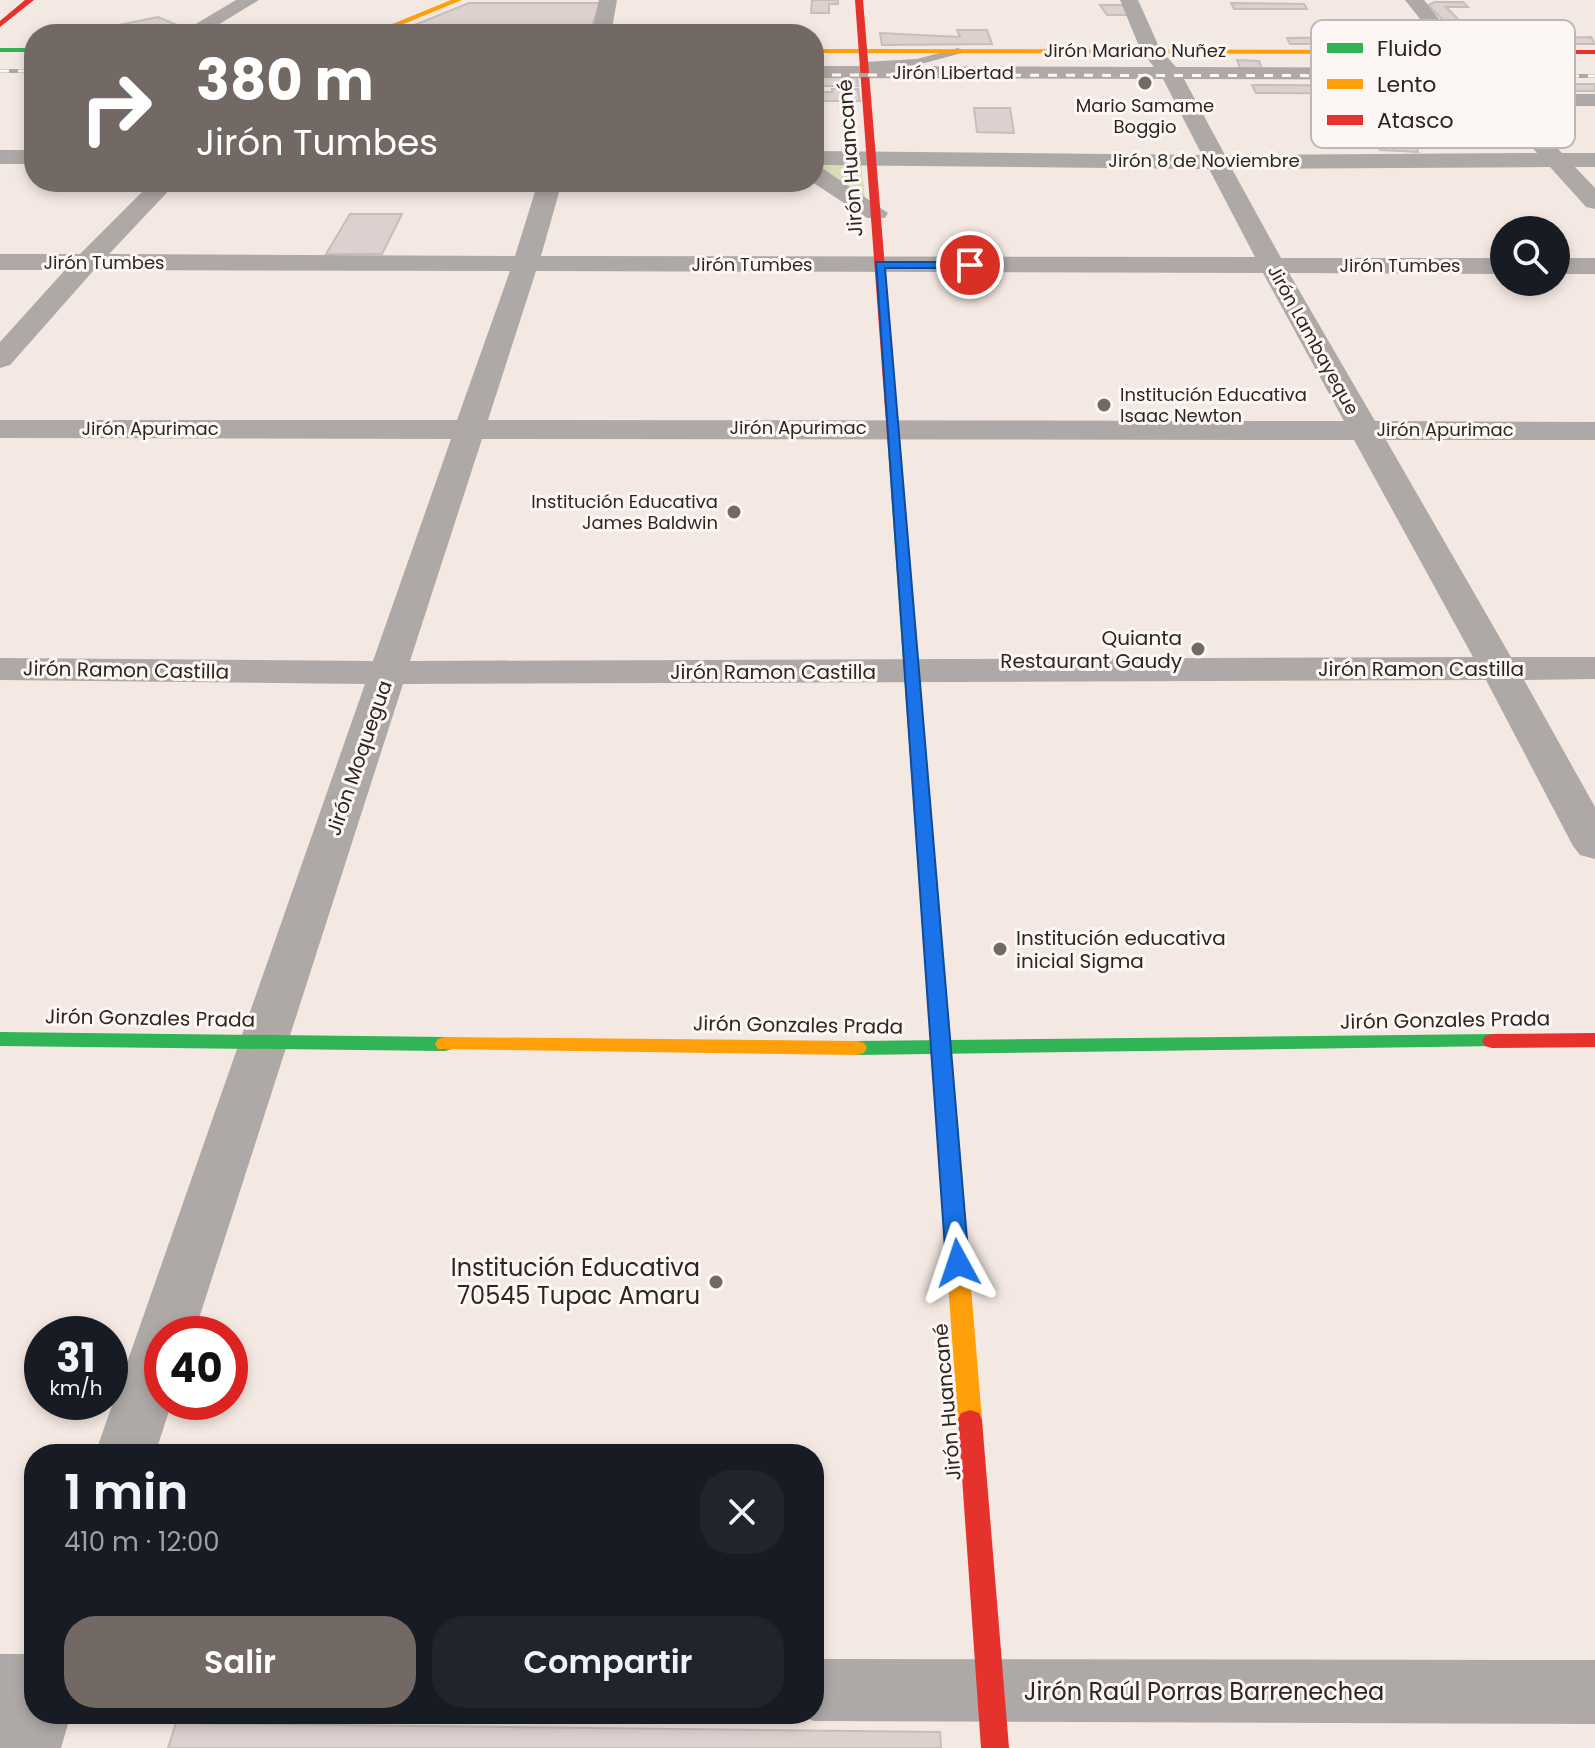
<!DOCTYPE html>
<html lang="es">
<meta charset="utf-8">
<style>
body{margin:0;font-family:Poppins,sans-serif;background:#20242c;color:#f1f3f6;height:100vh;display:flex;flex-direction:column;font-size:30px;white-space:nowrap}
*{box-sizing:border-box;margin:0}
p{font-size:26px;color:#9ea1a6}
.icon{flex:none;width:44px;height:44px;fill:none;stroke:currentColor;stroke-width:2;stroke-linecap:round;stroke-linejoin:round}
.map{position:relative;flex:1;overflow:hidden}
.sheet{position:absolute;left:24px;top:1444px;width:800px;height:280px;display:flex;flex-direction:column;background:#171b24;border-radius:32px;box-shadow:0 4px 12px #0003}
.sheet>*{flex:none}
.banner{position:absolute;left:24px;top:24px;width:800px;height:168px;border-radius:32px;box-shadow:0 4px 12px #0003;background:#736964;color:#fff;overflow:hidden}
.tools{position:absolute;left:1490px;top:216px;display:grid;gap:16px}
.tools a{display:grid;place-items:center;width:80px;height:80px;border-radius:50%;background:#171b24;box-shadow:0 4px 12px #0003;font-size:40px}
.speed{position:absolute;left:24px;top:1316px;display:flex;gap:16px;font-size:40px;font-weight:700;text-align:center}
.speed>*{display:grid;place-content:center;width:104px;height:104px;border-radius:50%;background:#171b24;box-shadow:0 4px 12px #0003;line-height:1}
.speed small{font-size:20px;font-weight:400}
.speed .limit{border:12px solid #d22;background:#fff;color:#111}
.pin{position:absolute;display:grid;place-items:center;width:68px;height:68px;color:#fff;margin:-34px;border:4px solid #fff;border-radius:50%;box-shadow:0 2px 8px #0007}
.me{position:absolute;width:88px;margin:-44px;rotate:355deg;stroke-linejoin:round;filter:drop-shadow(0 0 6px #0008)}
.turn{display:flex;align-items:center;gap:28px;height:168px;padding:0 40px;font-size:36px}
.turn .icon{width:104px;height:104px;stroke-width:2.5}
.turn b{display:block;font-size:56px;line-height:68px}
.round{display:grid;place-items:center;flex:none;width:84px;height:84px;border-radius:32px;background:#20242c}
.headline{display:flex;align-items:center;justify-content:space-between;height:136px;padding:0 40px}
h1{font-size:48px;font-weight:600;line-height:60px}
.action{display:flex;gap:16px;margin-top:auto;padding:16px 40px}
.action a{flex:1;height:92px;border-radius:32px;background:#736964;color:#fff;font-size:32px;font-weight:600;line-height:92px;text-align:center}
.action a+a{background:#20242c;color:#f1f3f6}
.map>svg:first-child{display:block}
.green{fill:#d8deb6}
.building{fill:#dcd1cf;stroke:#c7beba;stroke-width:2}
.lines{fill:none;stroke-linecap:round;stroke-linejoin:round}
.lane{fill:#aea8a6;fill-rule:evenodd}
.street{fill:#aea8a6;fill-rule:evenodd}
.fast{fill:#30b455;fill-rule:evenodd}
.slow{fill:#ff9f0a;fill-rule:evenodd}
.jam{fill:#e5322d;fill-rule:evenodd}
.rail-casing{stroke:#afa9a6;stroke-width:4}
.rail{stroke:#fcf7f5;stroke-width:3;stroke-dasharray:9;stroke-linecap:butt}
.route{fill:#1a73e8;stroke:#114b97;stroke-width:2}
.poi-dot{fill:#736964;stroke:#fcf7f5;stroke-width:3}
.labels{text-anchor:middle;stroke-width:6;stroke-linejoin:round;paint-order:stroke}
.far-street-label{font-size:18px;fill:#2d2520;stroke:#fcf7f5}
.far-poi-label{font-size:18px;fill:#2d2520;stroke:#fcf7f5}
.street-label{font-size:20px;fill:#2d2520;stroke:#fcf7f5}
.poi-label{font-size:20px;fill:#2d2520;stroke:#fcf7f5;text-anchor:end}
.near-poi-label{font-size:24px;fill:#2d2520;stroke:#fcf7f5;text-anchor:end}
.near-street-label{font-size:24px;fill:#2d2520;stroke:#fcf7f5}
.key{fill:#fcf7f5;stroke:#beb8b5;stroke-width:2}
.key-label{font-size:22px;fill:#2d2520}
</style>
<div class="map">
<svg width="1595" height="1748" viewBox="0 0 1595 1748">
<rect width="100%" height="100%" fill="#f4e8e2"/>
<polygon class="green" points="861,163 865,197 814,167"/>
<g class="building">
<polygon points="812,0 838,0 838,4 829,4 829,13 811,13"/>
<polygon points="1435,2 1463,2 1468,7 1446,7 1459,20 1443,20 1428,5"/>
<polygon points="469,3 601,3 588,34 392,34"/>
<polygon points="1231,3 1304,4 1307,9 1234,9"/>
<polygon points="1100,5 1124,5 1132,15 1107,15"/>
<polygon points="158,17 184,28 153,34 101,34 119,25"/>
<polygon points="957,30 987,30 992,44 882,45 880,33 960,37"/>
<polygon points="1371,37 1379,44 1290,44 1287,38"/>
<polygon points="1591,37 1595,44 1557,44 1549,38"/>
<polygon points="1237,60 1259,61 1262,69 1240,68"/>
<polygon points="814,76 857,76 858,86 814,86"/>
<polygon points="1514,84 1595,84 1595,91 1521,91"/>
<polygon points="1252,85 1433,86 1440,94 1256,93"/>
<polygon points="832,89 858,89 860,101 814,101 814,92 832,92"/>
<polygon points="1370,105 1406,107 1418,152 1380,150"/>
<polygon points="974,108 1010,108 1014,133 977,132"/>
<polygon points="350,214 402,214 382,254 326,254"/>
<polygon points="176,1723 940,1732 941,1748 168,1748"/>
</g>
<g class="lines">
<polygon class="lane" points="958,48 963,51 962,53 917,65 864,68 859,65 864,62 917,59"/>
<g class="street">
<polygon points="236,0 259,0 203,34 179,34"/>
<polygon points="599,0 617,0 611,34 591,34"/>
<path d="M1120 0H1138L1160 49 1176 67 1459 68 1405 0H1424L1462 48 1506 94H1595V106H1518L1562 153H1595V167H1575L1595 188V209L1586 207 1550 167 1232 169 1281 258H1504V274L1289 273 1375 421 1595 422V440H1386L1511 657H1595V679L1524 680 1595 807V859L1580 855 1573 846 1486 680 403 684 194 1334H162V1402H172L155 1454H95L365 684 0 680V658L373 661 451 439 0 438V420H457L510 271 94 270 10 365 0 368V342L65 270H0V254H80L152 182H177L109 254 515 256 538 182H562L541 256 1255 257 1209 169 814 165V151L1202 155 1163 79 814 78V66L1154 67 1141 51ZM1184 79 1470 80 1537 153 1225 155ZM536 271 1263 273 1344 421 488 420ZM482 439 1354 440 1473 657 410 661Z"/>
<rect x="0" y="150" width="34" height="14"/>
<polygon points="814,166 822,168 888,213 885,218 867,218 812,182"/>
<rect x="1556" y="258" width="39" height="16"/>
<polygon points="0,1654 34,1654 34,1714 71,1714 61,1748 0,1748"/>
<polygon points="814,1659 1595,1660 1595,1724 814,1721 795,1714 814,1714"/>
</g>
<g class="fast">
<rect x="0" y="48" width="34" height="4"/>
<polygon points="894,446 900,450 948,1009 938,1015 928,1009 888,450"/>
<polygon points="0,1032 445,1037 452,1039 455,1044 452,1049 445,1051 0,1046"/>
<polygon points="1492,1034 1499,1036 1502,1041 1499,1046 857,1055 850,1053 847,1048 850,1043 857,1041"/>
</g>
<g class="slow">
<polygon points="451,0 462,0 379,34 368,34"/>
<polygon points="814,49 1453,50 1457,52 1453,54 814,53"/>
<polygon points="938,1003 948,1009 982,1420 979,1427 970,1430 961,1427 958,1420 928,1009"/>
<polygon points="445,1037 857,1041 864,1043 867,1048 864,1053 857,1055 438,1049 435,1044 438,1039"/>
</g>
<g class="jam">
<polygon points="25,0 34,0 0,27 0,21"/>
<polygon points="855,0 863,0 900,450 894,454 888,450"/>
<polygon points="1453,50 1595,50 1595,54 1450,54"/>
<polygon points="1595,1033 1595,1047 1492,1048 1485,1046 1482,1041 1485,1036 1492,1034"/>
<polygon points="970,1410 979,1413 982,1420 1009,1748 981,1748 958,1420 961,1413"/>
</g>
<defs>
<g id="rail">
<polyline points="0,71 34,71"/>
<polyline points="814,75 1595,76"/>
</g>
</defs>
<use href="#rail" class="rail-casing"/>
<use href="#rail" class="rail"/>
</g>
<polygon class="route" points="876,262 970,262 976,265 970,268 885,268 969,1263 966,1269 958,1272 950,1269 946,1263"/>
<g class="poi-dot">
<circle cx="1145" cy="83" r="8"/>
<circle cx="1104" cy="405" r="8"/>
<circle cx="734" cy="512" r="8"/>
<circle cx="1198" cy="649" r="8"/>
<circle cx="1000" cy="949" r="8"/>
<circle cx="716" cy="1282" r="8"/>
</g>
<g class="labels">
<g class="far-street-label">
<text x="1135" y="57">Jirón Mariano Nuñez</text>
<text x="953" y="79">Jirón Libertad</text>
<text x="1204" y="167">Jirón 8 de Noviembre</text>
<text x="104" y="269">Jirón Tumbes</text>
<text x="752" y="271">Jirón Tumbes</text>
<text x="1400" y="272">Jirón Tumbes</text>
<text transform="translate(1313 340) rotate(61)" y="6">Jirón Lambayeque</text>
<text x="798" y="434">Jirón Apurimac</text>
<text x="150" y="435">Jirón Apurimac</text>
<text x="1445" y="436">Jirón Apurimac</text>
</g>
<g class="far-poi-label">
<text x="1145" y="112">Mario Samame<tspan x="1145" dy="21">Boggio</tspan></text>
<text x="1120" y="401" text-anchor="start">Institución Educativa<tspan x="1120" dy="21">Isaac Newton</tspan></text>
<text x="718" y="508" text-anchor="end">Institución Educativa<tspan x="718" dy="21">James Baldwin</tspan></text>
</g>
<g class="street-label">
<text transform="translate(850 158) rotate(-94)" y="7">Jirón Huancané</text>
<text x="1421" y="676">Jirón Ramon Castilla</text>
<text transform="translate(126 670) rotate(1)" y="7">Jirón Ramon Castilla</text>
<text x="773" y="679">Jirón Ramon Castilla</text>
<text transform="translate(359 758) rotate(-71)" y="7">Jirón Moquegua</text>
<text transform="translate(150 1018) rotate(1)" y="7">Jirón Gonzales Prada</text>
<text transform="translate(1445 1020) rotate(-1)" y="7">Jirón Gonzales Prada</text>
<text transform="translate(798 1025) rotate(1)" y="7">Jirón Gonzales Prada</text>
<text transform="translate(947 1402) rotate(-95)" y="7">Jirón Huancané</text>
</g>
<g class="poi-label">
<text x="1182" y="645">Quianta<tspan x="1182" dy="23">Restaurant Gaudy</tspan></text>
<text x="1016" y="945" text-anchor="start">Institución educativa<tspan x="1016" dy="23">inicial Sigma</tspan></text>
</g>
<g class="near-poi-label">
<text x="700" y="1276">Institución Educativa<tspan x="700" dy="28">70545 Tupac Amaru</tspan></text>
</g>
<g class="near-street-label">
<text x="1204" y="1700">Jirón Raúl Porras Barrenechea</text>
</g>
</g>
<rect x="1311" y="20" width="264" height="128" rx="12" class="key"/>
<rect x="1327" y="43" width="36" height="10" fill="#30b455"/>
<rect x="1327" y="79" width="36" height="10" fill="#ff9f0a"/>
<rect x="1327" y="115" width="36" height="10" fill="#e5322d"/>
<g class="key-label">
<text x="1377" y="56">Fluido</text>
<text x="1377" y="92">Lento</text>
<text x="1377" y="128">Atasco</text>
</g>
</svg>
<div class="tools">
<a><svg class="icon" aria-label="search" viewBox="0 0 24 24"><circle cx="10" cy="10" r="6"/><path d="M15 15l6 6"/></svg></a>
</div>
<div class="speed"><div>31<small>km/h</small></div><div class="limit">40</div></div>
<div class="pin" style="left:970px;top:265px;background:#d93025"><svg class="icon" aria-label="arrive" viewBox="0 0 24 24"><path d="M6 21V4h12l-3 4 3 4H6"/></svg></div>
<svg class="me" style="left:958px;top:1263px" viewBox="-20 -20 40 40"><path d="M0-17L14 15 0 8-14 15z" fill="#1a73e8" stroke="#fff" stroke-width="4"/></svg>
<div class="banner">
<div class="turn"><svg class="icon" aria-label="right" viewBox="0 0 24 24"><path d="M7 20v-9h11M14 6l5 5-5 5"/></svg><div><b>380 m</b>Jirón Tumbes</div></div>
</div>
<section class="sheet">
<div class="headline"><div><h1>1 min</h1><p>410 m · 12:00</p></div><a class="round"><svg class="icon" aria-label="close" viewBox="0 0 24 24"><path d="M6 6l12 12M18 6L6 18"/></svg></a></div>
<div class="action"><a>Salir</a><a>Compartir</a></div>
</section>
</div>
